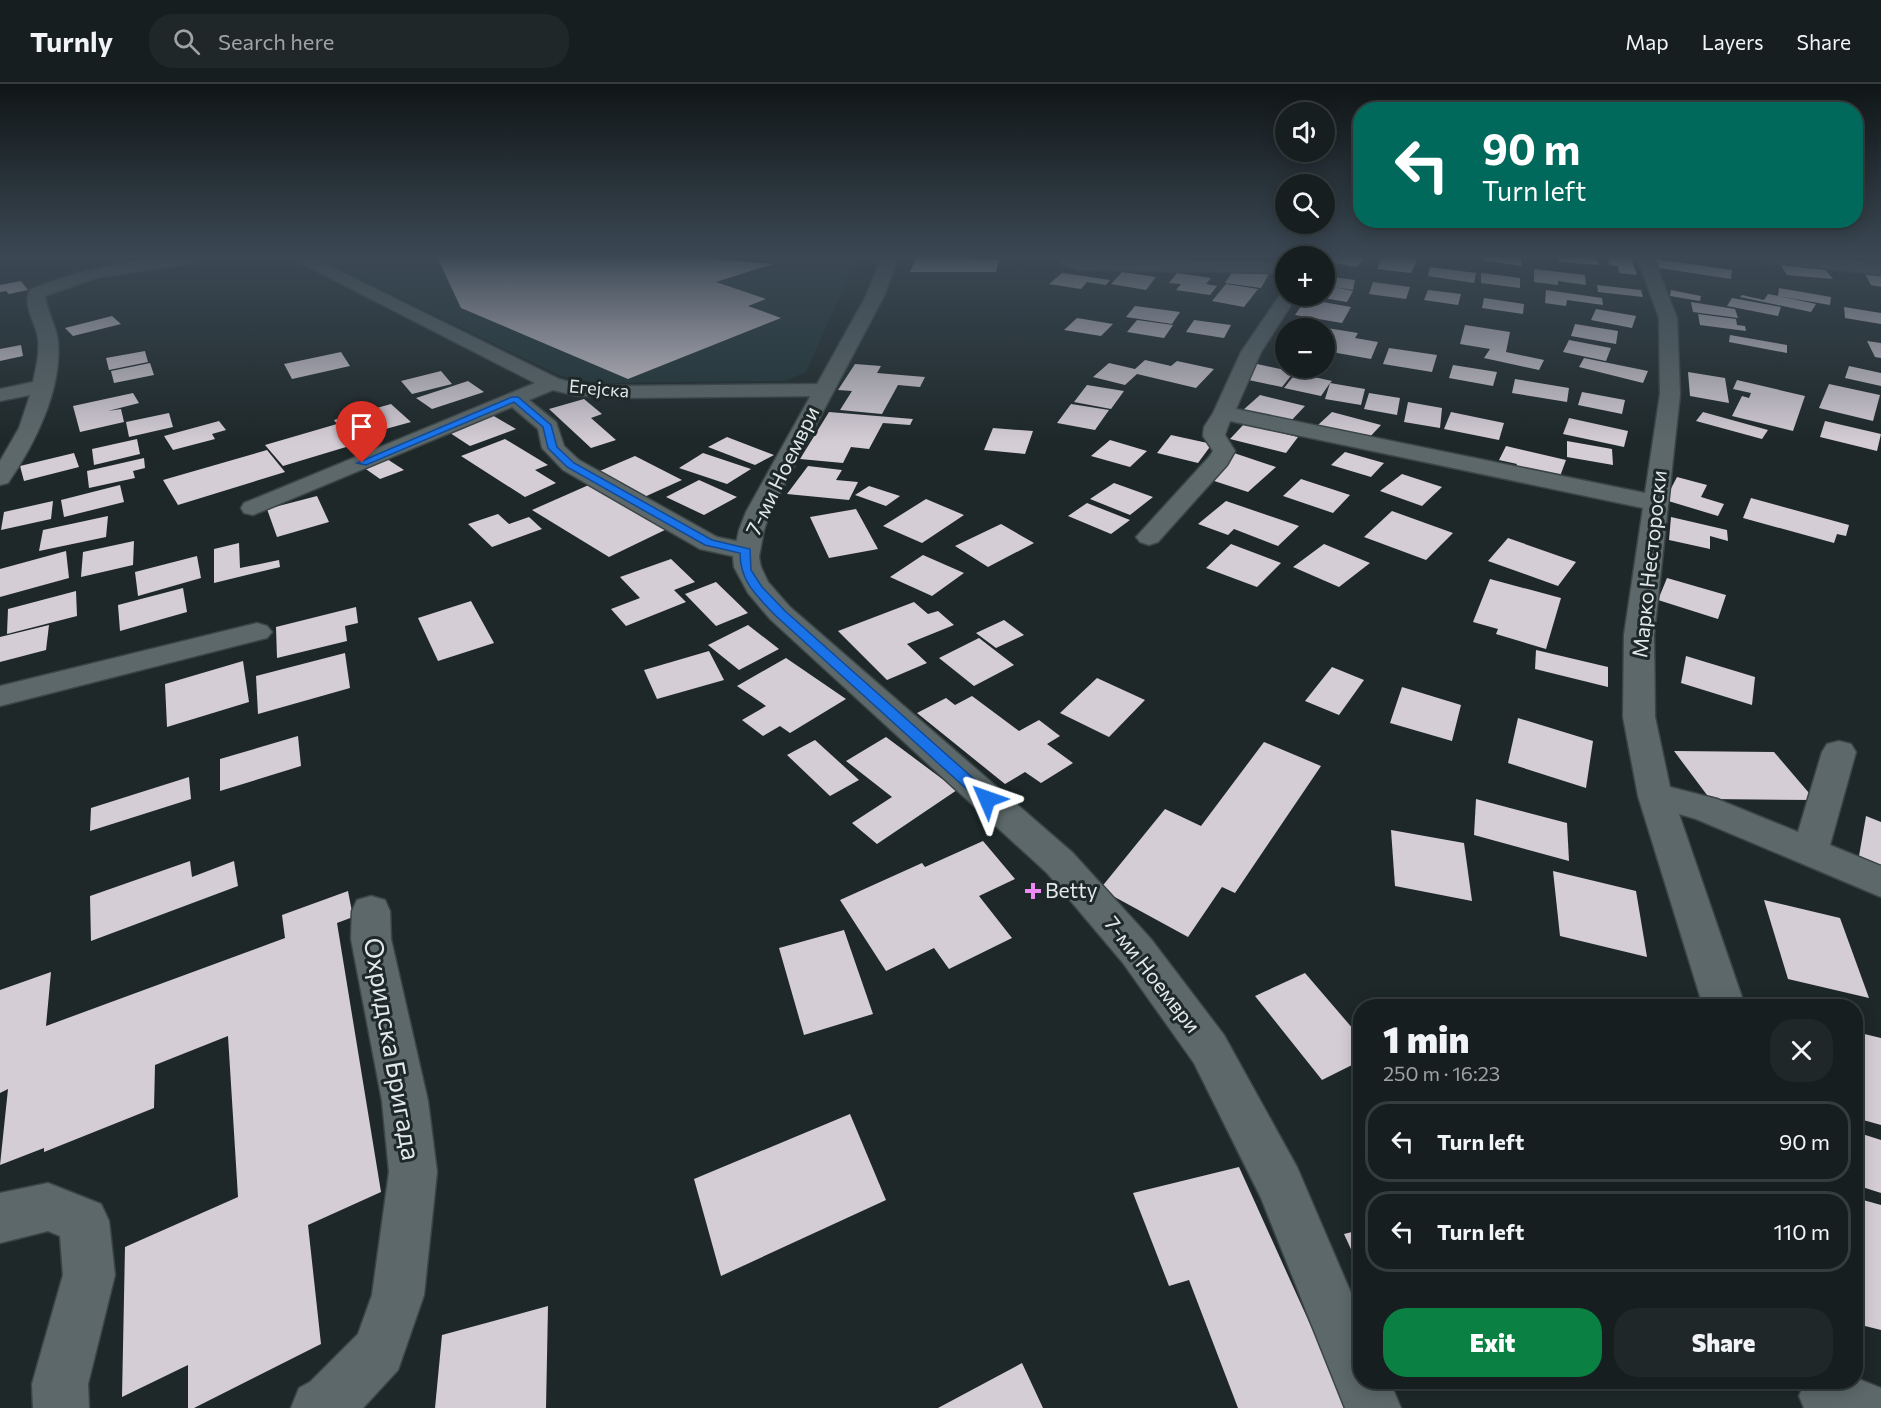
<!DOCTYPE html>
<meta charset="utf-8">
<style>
body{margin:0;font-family:Commissioner,sans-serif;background:#1f2728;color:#f1f3f6;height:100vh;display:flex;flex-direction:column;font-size:22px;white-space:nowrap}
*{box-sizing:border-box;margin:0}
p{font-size:20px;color:#9ea2a4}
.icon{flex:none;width:33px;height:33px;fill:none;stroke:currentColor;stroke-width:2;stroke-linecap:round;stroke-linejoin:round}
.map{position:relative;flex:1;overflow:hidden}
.sheet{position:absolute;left:1353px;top:915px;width:510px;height:390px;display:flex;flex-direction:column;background:#161e1f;border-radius:24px;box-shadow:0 3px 15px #0003,0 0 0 2px #353c3d}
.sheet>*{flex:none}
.banner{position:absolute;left:1353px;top:18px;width:510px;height:126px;border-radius:24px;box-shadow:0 3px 15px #0003,0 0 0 2px #353c3d;background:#00695c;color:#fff;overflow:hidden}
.buttons{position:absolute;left:1275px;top:18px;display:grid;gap:12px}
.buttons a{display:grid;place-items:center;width:60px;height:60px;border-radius:50%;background:#161e1f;box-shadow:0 3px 15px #0003,0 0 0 2px #353c3d;font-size:30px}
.pin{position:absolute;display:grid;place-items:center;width:51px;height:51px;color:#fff;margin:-62px -26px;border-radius:50% 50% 50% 0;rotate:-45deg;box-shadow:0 0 6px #0007}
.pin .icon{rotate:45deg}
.me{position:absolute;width:66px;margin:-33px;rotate:313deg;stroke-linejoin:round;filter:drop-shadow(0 0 4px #0008)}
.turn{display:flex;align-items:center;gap:21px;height:126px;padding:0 30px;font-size:27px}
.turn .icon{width:78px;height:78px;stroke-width:2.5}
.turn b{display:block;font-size:42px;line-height:51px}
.round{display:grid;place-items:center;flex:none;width:63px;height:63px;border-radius:24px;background:#1f2728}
.overview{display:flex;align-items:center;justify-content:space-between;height:102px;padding:0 30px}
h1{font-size:36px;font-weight:800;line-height:45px}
.button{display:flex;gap:12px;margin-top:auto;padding:12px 30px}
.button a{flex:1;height:69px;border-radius:24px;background:#0b8043;color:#fff;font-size:24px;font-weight:800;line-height:69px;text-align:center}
.button a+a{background:#1f2728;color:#f1f3f6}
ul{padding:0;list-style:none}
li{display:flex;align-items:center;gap:18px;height:81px;margin:0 12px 9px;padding:0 18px;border:3px solid #353c3d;border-radius:24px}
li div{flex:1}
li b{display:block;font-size:22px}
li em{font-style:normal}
header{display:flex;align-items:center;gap:36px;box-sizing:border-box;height:84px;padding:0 30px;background:#161e1f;border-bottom:2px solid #353c3d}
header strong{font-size:28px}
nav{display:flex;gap:33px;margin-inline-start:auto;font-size:21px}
.search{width:420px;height:54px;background:#1f2728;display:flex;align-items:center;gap:15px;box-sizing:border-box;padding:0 21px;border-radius:24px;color:#9ea2a4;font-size:22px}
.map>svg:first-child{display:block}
.built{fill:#213436}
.building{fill:#d5cdd5}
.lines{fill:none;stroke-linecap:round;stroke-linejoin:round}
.minor-casing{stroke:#3c4546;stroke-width:3}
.tertiary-casing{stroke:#3c4546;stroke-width:3}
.minor{fill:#5c6869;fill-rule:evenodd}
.tertiary{fill:#5c6869;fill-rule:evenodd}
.route{fill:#1a73e8;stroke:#114b97;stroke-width:1.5}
.poi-dot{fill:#ef8bf7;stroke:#1e2829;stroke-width:2}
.labels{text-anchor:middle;stroke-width:6;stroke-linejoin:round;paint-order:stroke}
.far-street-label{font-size:18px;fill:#e2e8e9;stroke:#1e2829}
.street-label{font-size:21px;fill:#e2e8e9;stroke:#1e2829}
.poi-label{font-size:21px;fill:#e2e8e9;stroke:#1e2829;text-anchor:start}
.near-street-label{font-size:26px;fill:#e2e8e9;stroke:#1e2829}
</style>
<header>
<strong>Turnly</strong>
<div class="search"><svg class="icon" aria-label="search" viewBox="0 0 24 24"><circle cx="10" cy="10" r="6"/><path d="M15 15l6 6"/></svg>Search here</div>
<nav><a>Map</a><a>Layers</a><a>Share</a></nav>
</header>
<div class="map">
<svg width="1881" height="1324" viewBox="0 0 1881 1324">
<rect width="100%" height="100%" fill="#1e2829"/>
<polygon class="built" points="315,173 857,173 806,288 785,297 599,299 561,292"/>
<g class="building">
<polygon points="437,173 694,173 773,180 716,198 766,215 748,222 781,234 628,295 461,224"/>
<polygon points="916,173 928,173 999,176 996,188 910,188"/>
<polygon points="1330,173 1358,173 1365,175 1356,183 1326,177"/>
<polygon points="1382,173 1401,173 1417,176 1411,189 1377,185"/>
<polygon points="1483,173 1519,173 1522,174 1521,182 1483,176"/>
<polygon points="1557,173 1595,173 1600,181 1560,178"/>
<polygon points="1608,173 1631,174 1637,191 1619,189 1618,182 1609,181"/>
<polygon points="1655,175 1732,186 1731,195 1653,183"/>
<polygon points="1780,180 1825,185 1833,195 1787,191"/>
<polygon points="1430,183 1476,189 1474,199 1428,192"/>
<polygon points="1234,185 1269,190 1261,204 1225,199"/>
<polygon points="1534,185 1585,191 1586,201 1558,197 1558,201 1534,198"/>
<polygon points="1122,188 1156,193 1146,206 1111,200"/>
<polygon points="1062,189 1110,196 1106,201 1087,198 1081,205 1049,200"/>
<polygon points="1177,189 1211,194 1206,200 1217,202 1210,211 1176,206 1181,200 1169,199"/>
<polygon points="1481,189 1520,194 1520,204 1481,199"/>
<polygon points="1865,190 1881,192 1881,203 1871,201"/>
<polygon points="1324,192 1355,196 1353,206 1334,203 1353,207 1347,218 1317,213 1324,212"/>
<polygon points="21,197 28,206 9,210 6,207 0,208 0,201"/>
<polygon points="1373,198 1410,203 1406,215 1369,210"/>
<polygon points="1226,200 1258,205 1244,223 1212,217"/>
<polygon points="1597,201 1641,206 1643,213 1598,208"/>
<polygon points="1779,204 1831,213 1830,221 1778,212"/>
<polygon points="1428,206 1461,210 1458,221 1424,216"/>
<polygon points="1546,206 1602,214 1603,221 1567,216 1566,222 1545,219"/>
<polygon points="1671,206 1701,212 1700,217 1670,212"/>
<polygon points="1768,210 1779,212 1816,220 1811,228 1740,213 1742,211 1764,216"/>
<polygon points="1484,214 1524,220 1523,230 1482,224"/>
<polygon points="1732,214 1781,223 1778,232 1727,222"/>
<polygon points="1306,215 1351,223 1342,239 1295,231"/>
<polygon points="1691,218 1735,225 1738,234 1693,228"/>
<polygon points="1135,222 1180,228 1172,240 1126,233"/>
<polygon points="1844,223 1881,229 1881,240 1845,234"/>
<polygon points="1596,225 1636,232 1632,244 1591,236"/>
<polygon points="1698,230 1736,235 1737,241 1745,242 1746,247 1700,241"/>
<polygon points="112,232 121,240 73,252 65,244"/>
<polygon points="1077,234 1113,240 1101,252 1064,246"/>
<polygon points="1137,236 1173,241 1164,254 1127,248"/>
<polygon points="1194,236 1231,241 1224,254 1186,248"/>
<polygon points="1575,240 1618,247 1616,260 1571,252"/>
<polygon points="1465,241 1510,248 1506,268 1544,276 1539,286 1484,274 1490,265 1460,260"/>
<polygon points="1327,244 1358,249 1355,254 1378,258 1371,275 1326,267 1328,262 1324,262 1324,248"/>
<polygon points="1730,251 1787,261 1787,269 1729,258"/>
<polygon points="1569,256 1611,264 1606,277 1563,268"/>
<polygon points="1867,257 1881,259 1881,274 1875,273"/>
<polygon points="21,261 23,272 0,277 0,265"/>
<polygon points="1389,264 1437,271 1432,288 1383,280"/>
<polygon points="145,267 148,278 109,286 106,274"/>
<polygon points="341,268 350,282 292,295 284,280"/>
<polygon points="1584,274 1648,287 1643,299 1579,283"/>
<polygon points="1145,276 1171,282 1177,277 1214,285 1196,304 1137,290 1125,301 1093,293 1109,279 1135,285"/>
<polygon points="150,279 154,291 114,299 111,287"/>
<polygon points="855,280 881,282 877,289 925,293 920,303 898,301 882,330 840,326 852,307 838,306"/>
<polygon points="1257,280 1294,288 1282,303 1244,295"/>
<polygon points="1453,281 1497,288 1493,302 1449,294"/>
<polygon points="1849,282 1881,289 1881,302 1845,294"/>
<polygon points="441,287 452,300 412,310 401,297"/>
<polygon points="1688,288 1725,294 1729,319 1690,312"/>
<polygon points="1296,289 1332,297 1330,299 1365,305 1361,321 1325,315 1330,299 1321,312 1284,304"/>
<polygon points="1515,295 1569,304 1567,318 1512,309"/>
<polygon points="1737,296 1805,312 1793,347 1732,332 1742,312 1749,314 1751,309 1733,305"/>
<polygon points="468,297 484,308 432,325 416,314"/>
<polygon points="1829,300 1880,311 1873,337 1819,324"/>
<polygon points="1087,301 1124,307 1111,325 1074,318"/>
<polygon points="1582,308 1625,316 1622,330 1578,321"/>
<polygon points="133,309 139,319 108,327 121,325 124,338 80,348 73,322"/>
<polygon points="1369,309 1400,314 1397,331 1364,325"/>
<polygon points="1260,311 1305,322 1289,339 1242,327"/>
<polygon points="584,315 602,330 591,334 616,356 591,364 549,325"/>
<polygon points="1408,318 1442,324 1440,344 1404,338"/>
<polygon points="391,320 411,338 371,349 376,354 283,382 265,361 337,340 334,336"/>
<polygon points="1071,320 1109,326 1095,346 1057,339"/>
<polygon points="829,328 913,335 910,341 883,339 869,365 851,363 843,379 800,375"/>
<polygon points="1332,328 1381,341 1368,355 1318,341"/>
<polygon points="1451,328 1504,339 1499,356 1444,345"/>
<polygon points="1703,328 1768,346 1762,355 1696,337"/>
<polygon points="169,329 173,343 129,353 126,338"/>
<polygon points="492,331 516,345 470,362 447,347"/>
<polygon points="1569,334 1628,347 1624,363 1563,350"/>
<polygon points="219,337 226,346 212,350 215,355 173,366 164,352"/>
<polygon points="1825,337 1881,350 1877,367 1820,353"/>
<polygon points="1244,340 1298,353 1286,369 1230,355"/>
<polygon points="993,344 1033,347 1025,370 984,366"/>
<polygon points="1171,351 1212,360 1198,379 1157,369"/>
<polygon points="727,353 774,371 755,381 708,363"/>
<polygon points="137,355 140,370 94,381 92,365"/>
<polygon points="505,355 548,381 535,386 556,399 525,413 461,372"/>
<polygon points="1110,356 1147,367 1130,383 1091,372"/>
<polygon points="1567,357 1612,365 1613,381 1567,373"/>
<polygon points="1506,362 1566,376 1559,395 1515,384 1517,380 1499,376"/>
<polygon points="267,366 285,388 178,421 163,396"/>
<polygon points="1345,368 1384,379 1371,393 1331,381"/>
<polygon points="74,369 79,383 24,397 20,382"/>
<polygon points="703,369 751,385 727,400 679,384"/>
<polygon points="1234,369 1276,383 1248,408 1205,394"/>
<polygon points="635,372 682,396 642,414 595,389"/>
<polygon points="144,374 145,384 133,387 135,394 89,404 87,387"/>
<polygon points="387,375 404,386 380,395 363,383"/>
<polygon points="808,382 842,386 836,396 858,398 849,416 787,410"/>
<polygon points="1402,390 1442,403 1422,422 1380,407"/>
<polygon points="1677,393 1707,401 1701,413 1724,420 1718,432 1665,416"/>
<polygon points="1301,395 1350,411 1333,429 1283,412"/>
<polygon points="699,396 737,413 704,431 666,413"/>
<polygon points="1114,399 1153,413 1130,431 1090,415"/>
<polygon points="591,400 669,444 609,473 532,426"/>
<polygon points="120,401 124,418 64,433 61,416"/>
<polygon points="869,402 900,412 886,422 855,411"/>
<polygon points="317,412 329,438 277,453 267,425"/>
<polygon points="1751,414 1849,441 1846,452 1837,450 1834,459 1743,434"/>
<polygon points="926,415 964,431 922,459 883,442"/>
<polygon points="53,417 51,435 1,446 4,428"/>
<polygon points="1226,417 1299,442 1278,462 1234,445 1228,451 1198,440"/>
<polygon points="1087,419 1130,436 1111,450 1068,432"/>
<polygon points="856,425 878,465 829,474 810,433"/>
<polygon points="1392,427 1453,449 1426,476 1364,453"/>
<polygon points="498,430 509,440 529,433 542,445 492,463 468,440"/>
<polygon points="108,432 106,453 39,467 43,446"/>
<polygon points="1671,433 1727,446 1728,457 1710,452 1710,465 1669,456"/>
<polygon points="1001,440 1034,459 988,483 955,462"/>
<polygon points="1508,454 1576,478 1558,502 1488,477"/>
<polygon points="134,457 133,481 81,493 83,468"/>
<polygon points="239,459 240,484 279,476 280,483 214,499 214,465"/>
<polygon points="1231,460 1281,479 1257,503 1206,484"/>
<polygon points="1324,460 1370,479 1339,503 1293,483"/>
<polygon points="66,467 69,494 0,513 0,485"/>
<polygon points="923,471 964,489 932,512 890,493"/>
<polygon points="197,472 201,494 138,512 135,488"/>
<polygon points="671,475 695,498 674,506 686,518 626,542 611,525 640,514 620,493"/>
<polygon points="1667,494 1726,511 1718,535 1658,516"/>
<polygon points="1490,495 1561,514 1546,565 1496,550 1498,545 1473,538"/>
<polygon points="716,498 748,529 716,542 685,510"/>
<polygon points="183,504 187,528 120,547 118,521"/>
<polygon points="76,507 77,532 7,550 8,525"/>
<polygon points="471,517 494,559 438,577 418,534"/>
<polygon points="914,518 928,530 938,527 954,541 907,560 927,579 887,596 838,547"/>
<polygon points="356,523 358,539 345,542 347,557 277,574 276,543"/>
<polygon points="1004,536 1024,551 996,564 976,549"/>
<polygon points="49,541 46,566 0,578 0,553"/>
<polygon points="748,541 779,565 739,586 708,561"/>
<polygon points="979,554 1014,581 974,602 939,574"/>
<polygon points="1536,566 1608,583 1608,603 1535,585"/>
<polygon points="709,567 724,596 657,615 644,586"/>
<polygon points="345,569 350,604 258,630 256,592"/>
<polygon points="1686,572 1755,593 1752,621 1681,599"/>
<polygon points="786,574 846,615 790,649 780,642 763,652 742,636 766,622 737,602"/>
<polygon points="243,577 249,618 167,643 165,600"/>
<polygon points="1332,583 1364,596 1339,631 1305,617"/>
<polygon points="1097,594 1145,616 1109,653 1060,629"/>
<polygon points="1402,603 1461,621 1452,657 1390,639"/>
<polygon points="972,612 1019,647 1039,636 1060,652 1047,660 1073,679 1041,699 1025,688 1005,700 917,629 946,614 955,621"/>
<polygon points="1518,634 1593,657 1586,704 1508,679"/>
<polygon points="298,652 301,682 220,707 220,675"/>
<polygon points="886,653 957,706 877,760 852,739 892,713 846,677"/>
<polygon points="815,656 859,696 830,712 787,671"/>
<polygon points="1264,658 1321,682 1235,809 1222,803 1188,853 1100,805 1165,725 1201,742"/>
<polygon points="1674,667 1774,668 1815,716 1710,715"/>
<polygon points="189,693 191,715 90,747 91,724"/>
<polygon points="1476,715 1567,739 1569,777 1474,751"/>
<polygon points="1866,732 1881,738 1881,781 1859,772"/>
<polygon points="1391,746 1464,759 1472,817 1395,802"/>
<polygon points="983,757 1015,795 979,812 1012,854 949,885 934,864 886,887 840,816 922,779 925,783"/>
<polygon points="190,777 192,793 234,777 238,802 91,857 90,812"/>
<polygon points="1553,787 1636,807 1647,873 1560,852"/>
<polygon points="348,807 353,833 337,839 381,1108 308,1141 321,1260 194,1324 188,1324 188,1281 122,1313 125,1163 238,1113 228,952 155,981 154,1024 44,1068 44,1064 0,1081 8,1005 0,1009 0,906 51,888 46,942 285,854 282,831"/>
<polygon points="1764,816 1840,834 1869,914 1788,895"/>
<polygon points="844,846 873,930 804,951 779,864"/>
<polygon points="1305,889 1360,953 1360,977 1322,996 1255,912"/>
<polygon points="1856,948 1881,954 1881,1041 1856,1034"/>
<polygon points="850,1030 886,1116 721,1192 694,1095"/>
<polygon points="1856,1048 1881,1056 1881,1109 1856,1101"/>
<polygon points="1239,1083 1348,1324 1238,1324 1189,1196 1169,1202 1133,1109"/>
<polygon points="1856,1114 1881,1121 1881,1246 1865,1242 1856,1210"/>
<polygon points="1360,1146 1360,1185 1344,1150"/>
<polygon points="548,1222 546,1324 435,1324 442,1251"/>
<polygon points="1022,1279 1043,1324 938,1324"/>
</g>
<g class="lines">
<defs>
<g id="minor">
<path d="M165 173H208L200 178 96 194 45 212C47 228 56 241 58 257 62 306 35 360 8 399L0 401V377L19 344 30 311 0 317V305L33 298C36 284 40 268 38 254 36 240 22 220 30 206 73 187 118 180 165 173Z"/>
<polygon points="289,173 311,173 559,295 574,299 620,302 823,300 830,302 833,306 830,310 823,312 620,314 573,311 553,306 529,316 556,338 564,362 579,376 717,453 755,461 759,467 755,473 746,475 700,465 563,386 542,364 538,345 512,323 253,431 244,429 241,424 244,419 535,299"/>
<polygon points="1057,173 1074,173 1079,176 1286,179 1286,189 1079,186 1064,182"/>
<polygon points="1637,173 1653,173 1677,234 1680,310 1654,551 1655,633 1670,703 1717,715 1798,748 1822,668 1827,660 1839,657 1851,660 1856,668 1830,761 1881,782 1881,813 1696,735 1679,730 1745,922 1703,922 1638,712 1623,633 1624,551 1643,424 1230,337 1225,351 1235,367 1227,381 1158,458 1149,461 1140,458 1136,453 1209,373 1213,367 1203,352 1204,343 1213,329 1241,268 1282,208 1286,207 1286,212 1297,212 1261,268 1236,325 1645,409 1660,310 1659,234"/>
<polygon points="1758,173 1813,173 1881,181 1881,191 1766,178"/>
<polygon points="257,539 267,542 272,548 267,554 0,622 0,602"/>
<polygon points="371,812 385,816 390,827 391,855 428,1017 437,1088 424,1211 398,1286 363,1324 291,1324 299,1304 310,1298 358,1250 372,1211 389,1088 382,1017 351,855 352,827 357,816"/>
<polygon points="48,1099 101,1120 109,1137 115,1191 88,1300 89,1324 33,1324 32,1300 63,1191 60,1152 48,1147 0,1159 0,1109"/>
<polygon points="1856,1294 1881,1304 1881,1324 1804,1324 1799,1312 1805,1298 1856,1298"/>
</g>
<polygon id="tertiary" points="882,173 898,173 884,212 770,428 764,446 759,473 761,483 768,498 790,523 1073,769 1151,855 1224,951 1297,1083 1360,1230 1360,1298 1390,1298 1401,1324 1345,1324 1261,1114 1194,979 1123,879 1047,789 770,535 748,509 734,483 733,473 739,446 746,428 866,212"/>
</defs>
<use href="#minor" class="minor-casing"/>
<use href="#tertiary" class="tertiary-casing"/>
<use href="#minor" class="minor"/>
<use href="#tertiary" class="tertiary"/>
</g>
<linearGradient id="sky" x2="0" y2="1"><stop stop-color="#101617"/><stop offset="0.48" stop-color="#3b4854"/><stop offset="1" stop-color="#3b4854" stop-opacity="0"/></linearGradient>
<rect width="1881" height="359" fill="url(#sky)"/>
<path class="route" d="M512 313H518L551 341 557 363 574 379 712 456 750 465 751 486 762 503 785 527 992 711 994 715 992 719H982L776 532C757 512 740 498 740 469L705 461 567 383 548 364 543 343 514 318 366 381 357 379Z"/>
<path class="poi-dot" d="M1030 798h6v6h6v6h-6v6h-6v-6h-6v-6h6z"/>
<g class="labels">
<g class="far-street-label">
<text transform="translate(599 305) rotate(5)" y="6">Егејска</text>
</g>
<g class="street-label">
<text transform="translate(783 387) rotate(-64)" y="7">7-ми Ноември</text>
<text transform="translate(1650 480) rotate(-84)" y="7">Марко Нестороски</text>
<text transform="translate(1152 891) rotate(52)" y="7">7-ми Ноември</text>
</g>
<g class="poi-label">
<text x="1045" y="814">Betty</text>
</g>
<g class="near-street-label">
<text transform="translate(392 965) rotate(80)" y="9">Охридска Бригада</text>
</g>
</g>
</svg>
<div class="buttons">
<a><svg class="icon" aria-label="sound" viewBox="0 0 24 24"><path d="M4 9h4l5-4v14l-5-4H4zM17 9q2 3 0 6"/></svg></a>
<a><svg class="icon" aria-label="search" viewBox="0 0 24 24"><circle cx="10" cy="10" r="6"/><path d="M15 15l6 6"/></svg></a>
<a>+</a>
<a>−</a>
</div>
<div class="pin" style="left:362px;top:379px;background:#d93025"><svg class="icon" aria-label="arrive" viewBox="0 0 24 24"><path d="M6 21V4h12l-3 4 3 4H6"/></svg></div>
<svg class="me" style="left:987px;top:715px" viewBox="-20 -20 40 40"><path d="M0-17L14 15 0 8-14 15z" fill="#1a73e8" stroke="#fff" stroke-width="4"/></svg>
<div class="banner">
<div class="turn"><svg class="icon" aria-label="left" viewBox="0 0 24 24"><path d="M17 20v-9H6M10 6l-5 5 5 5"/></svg><div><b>90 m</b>Turn left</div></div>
</div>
<section class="sheet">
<div class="overview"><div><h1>1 min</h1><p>250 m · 16:23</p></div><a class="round"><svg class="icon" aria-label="close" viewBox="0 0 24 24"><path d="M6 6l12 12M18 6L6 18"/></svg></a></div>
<ul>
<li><svg class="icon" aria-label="left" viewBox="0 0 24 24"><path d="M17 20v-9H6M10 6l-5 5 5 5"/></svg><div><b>Turn left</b></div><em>90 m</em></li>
<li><svg class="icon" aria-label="left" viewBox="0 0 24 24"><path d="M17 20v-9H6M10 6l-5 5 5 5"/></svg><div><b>Turn left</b></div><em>110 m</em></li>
</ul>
<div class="button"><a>Exit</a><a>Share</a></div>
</section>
</div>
